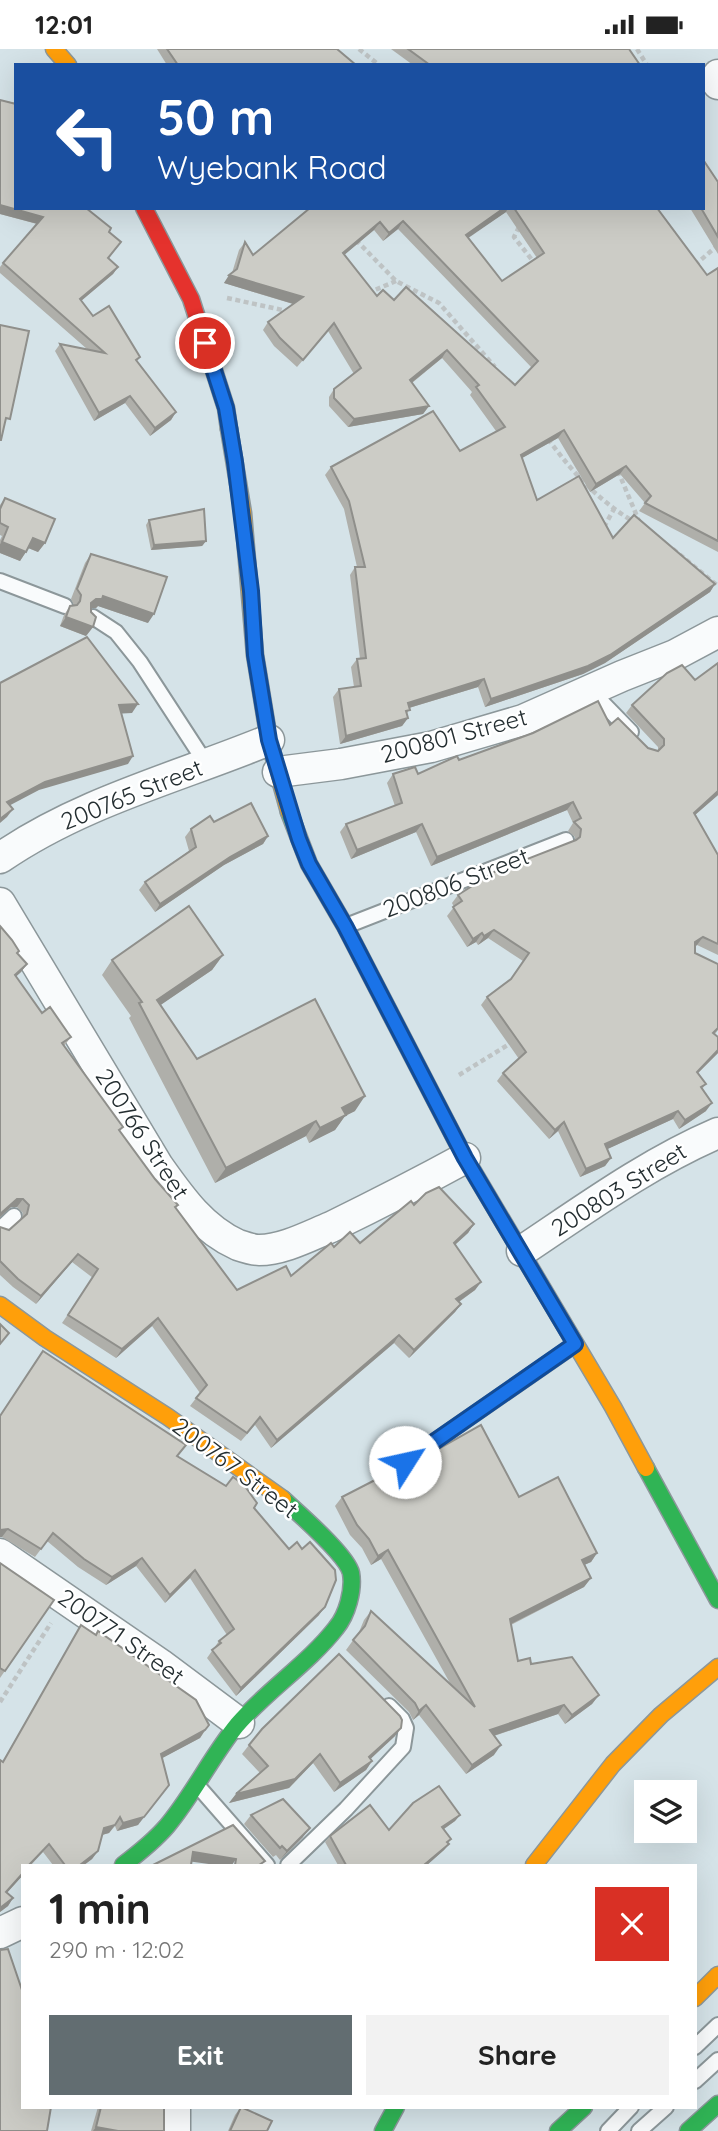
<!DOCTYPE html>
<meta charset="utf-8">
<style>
body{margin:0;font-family:Quicksand,sans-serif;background:#f2f2f2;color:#222;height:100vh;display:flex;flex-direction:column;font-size:26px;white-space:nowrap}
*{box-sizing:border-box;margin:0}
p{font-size:23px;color:#767676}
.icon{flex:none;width:38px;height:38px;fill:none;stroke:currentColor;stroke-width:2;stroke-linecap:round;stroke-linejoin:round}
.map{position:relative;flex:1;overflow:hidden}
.side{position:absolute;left:21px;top:1815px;width:676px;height:245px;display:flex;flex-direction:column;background:#fff;border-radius:0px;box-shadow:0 7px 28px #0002}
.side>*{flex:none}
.hud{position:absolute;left:14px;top:14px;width:691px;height:147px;border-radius:0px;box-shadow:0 7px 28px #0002;background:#1a4fa0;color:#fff;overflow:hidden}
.fabs{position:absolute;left:634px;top:1731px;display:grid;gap:14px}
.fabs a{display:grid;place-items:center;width:63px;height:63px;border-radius:0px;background:#fff;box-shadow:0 7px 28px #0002;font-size:35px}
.pin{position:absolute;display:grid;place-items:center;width:60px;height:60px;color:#fff;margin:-30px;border:4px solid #fff;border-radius:50%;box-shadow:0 2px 7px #0007}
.me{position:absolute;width:77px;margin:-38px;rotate:55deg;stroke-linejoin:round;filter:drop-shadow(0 0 5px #0008)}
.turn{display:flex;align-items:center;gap:24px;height:147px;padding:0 28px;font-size:32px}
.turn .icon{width:91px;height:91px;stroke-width:2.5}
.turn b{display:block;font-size:49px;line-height:60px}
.round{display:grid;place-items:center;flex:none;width:74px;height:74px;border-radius:0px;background:#f2f2f2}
.summary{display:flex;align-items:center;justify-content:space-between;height:119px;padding:0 28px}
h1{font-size:42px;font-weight:700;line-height:52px}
.cta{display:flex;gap:14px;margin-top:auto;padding:14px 28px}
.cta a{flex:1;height:80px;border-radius:0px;background:#626d71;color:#fff;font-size:28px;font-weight:700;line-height:80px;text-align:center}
.cta a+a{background:#f2f2f2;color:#222}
.status{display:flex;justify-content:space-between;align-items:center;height:49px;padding:0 35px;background:#fff;direction:ltr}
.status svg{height:19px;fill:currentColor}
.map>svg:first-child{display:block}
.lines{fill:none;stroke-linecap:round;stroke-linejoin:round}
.lane-casing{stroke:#8c979a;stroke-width:18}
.street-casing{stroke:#8c979a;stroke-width:33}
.fast-casing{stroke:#8c979a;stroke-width:19}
.slow-casing{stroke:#8c979a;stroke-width:19}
.jam-casing{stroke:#8c979a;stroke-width:19}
.path{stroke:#bec3c4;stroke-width:4.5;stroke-dasharray:5 3.5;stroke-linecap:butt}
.lane{stroke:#f9fbfc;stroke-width:14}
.street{stroke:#f9fbfc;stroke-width:30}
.fast{stroke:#30b455;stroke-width:16}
.slow{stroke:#ff9f0a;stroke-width:16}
.jam{stroke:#e5322d;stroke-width:16}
.wall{fill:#afafaa;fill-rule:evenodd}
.shaded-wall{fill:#8f8f8b}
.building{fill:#ccccc6;stroke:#8f8f8b;stroke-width:2;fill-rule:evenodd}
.route-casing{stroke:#114b97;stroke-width:18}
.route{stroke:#1a73e8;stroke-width:12}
.labels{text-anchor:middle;stroke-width:5;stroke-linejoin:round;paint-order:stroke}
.street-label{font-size:24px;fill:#242e31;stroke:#fff}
</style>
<div class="status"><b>12:01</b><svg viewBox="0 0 49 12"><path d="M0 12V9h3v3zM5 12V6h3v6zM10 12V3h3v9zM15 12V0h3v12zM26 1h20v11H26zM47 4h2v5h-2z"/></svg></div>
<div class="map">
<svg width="718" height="2082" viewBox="0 0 718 2082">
<rect width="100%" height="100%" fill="#d5e3e8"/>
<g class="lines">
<defs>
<g id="lane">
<polyline points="0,532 65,557"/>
<polyline points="93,568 116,583 140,613 207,716"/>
<polyline points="590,641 631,683"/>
<polyline points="346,877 566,791"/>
<polyline points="0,1180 14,1167"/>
<polyline points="405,1413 574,1296"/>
<polyline points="197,1736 267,1816"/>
<polyline points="288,1816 346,1760 403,1698 406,1679 402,1670 389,1657"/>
<polyline points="695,1998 718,1976"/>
<polyline points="695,2032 718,2011"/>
<polyline points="608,2082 631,2058"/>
<polyline points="639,2082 666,2058"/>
</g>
<g id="street">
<polyline points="718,26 718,35"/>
<polyline points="278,723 341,715 431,698 523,671 622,627 675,606 718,583"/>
<path d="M0 809C81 753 179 728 269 691"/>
<path d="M0 854 158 1117C180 1148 202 1180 238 1196 244 1198 253 1201 259 1201 283 1201 309 1187 331 1178 376 1156 421 1133 465 1109"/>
<path d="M522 1202C585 1160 648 1114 718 1084"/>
<polyline points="0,1505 160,1615 239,1674"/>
<polyline points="0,1884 23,1873"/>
<polyline points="175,2082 175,2058"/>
</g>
<g id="fast">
<polyline points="289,763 309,815 345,877 464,1107"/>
<polyline points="646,1419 718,1551"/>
<path d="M123 1816C139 1804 154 1792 167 1777 193 1746 211 1708 237 1676 266 1642 309 1614 336 1579 347 1566 354 1541 351 1524 347 1506 298 1464 283 1450"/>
<polyline points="383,2082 396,2058"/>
<polyline points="558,2082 584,2058"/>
<polyline points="688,2082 718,2055"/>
</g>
<g id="slow">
<polyline points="54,0 68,16"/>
<polyline points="229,380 243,464 255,606 269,691 289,763"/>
<polyline points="464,1107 613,1358 646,1419"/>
<polyline points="0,1256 45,1289 168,1368 283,1450"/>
<polyline points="534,1816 613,1715 661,1666 718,1618"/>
<polyline points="695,1949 718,1926"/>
</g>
<polyline id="jam" points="144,159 191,250 226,359 229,380"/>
</defs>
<use href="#lane" class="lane-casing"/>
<use href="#street" class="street-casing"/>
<use href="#fast" class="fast-casing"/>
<use href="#slow" class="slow-casing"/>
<use href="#jam" class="jam-casing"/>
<g class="path">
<polyline points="359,0 379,16"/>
<polyline points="637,0 647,16"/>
<polyline points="519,178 514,188 536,216"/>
<polyline points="356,191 396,232 439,254 495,318"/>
<polyline points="695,216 718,196"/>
<polyline points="368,244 396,232"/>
<polyline points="227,249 287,262"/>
<path d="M548 390C573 424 598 451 634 473"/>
<polyline points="618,422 639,472"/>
<polyline points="604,478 614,460"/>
<polyline points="673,500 718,537"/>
<polyline points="459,1026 511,994"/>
<polyline points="0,1653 51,1574"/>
</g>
<use href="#lane" class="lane"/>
<use href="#street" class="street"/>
<use href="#fast" class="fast"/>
<use href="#slow" class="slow"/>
<use href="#jam" class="jam"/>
</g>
<g class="wall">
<polygon points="157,0 337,0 356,16 167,16"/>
<polygon points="391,0 629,0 640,16 413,16"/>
<polygon points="0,51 16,54 16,159 86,159 111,179 109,183 121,193 108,210 118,218 113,225 81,252 93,267 109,257 140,308 137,312 176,363 171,371 150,387 125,354 94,372 55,302 60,295 87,300 0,224 0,218 3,214 37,175 0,165"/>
<polygon points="718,133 718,205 690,159 704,159"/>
<path d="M310 159H657L707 226 718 219V503L639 462 645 454 620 425 590 443 558 389 522 409 537 451 613 489 715 535 710 543 605 614 583 625 485 658 478 638 409 659 407 665 408 669 402 677 340 695 333 648 339 640 354 638 351 618 357 610H360L350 526 355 518H357L344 460 325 426 331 418 460 402 496 382 470 346 472 343 442 309 412 334 429 357 423 365 348 378 329 357V348L334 340 354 325 328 282 297 318 274 297 263 281 268 273 293 255 224 234 232 224 239 201 245 193 253 206ZM506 163 537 209 502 232 468 188ZM398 180 532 319 515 336 394 251 377 247 344 206 374 181 383 192Z"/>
<polygon points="5,449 45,494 38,503 28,499 20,512 0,504 0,491 2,487 0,486 0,456"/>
<polygon points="149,471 206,492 202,497 151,501 146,476"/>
<polygon points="91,505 148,574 98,557 96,559 91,559 93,578 86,587 60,577 64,566 70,557 74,556 71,550 85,514"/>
<polygon points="632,656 718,746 695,766 718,806 718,906 697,896 695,898 695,904 718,915 718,981 715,985 718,988 718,1004 698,1024 706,1035 702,1040 706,1062 679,1080 673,1070 607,1100 611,1109 605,1117 580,1128 558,1082 549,1090 497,1032 503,1024 519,1010 481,956 487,948 511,930 523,912 488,889 478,896 476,893 467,898 447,867 454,858 452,854 458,846 575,792 575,788 568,782 573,774 567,761 431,817 416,783 351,810 340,783 346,775 395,757 387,734 393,725 418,725 459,711 610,676 648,699 658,702 658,698 626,664"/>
<polygon points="214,773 268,787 263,795 224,816 155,863 139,841 145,833 189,802 185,788 191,780"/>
<polygon points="0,877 18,905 27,915 21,923 16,927 42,964 71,988 64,997 123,1078 120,1082 155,1130 178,1156 176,1159 237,1241 291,1227 334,1198 360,1194 414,1156 474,1175 468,1184 455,1196 481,1233 475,1241 459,1253 461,1255 455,1263 409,1309 394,1294 271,1399 255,1376 241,1392 190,1357 200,1344 152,1277 116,1309 62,1274 93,1229 72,1213 36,1255 13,1238 0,1226 0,1178 9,1181 22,1169 23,1164 17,1158 11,1158 0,1168"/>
<polygon points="223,906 212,921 160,956 197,1010 355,1062 345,1067 335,1081 309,1094 306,1087 215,1134 129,969 131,967 102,926 112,911"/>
<polygon points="0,1367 177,1408 254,1459 319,1566 236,1647 207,1609 219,1592 227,1586 190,1529 165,1554 136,1517 106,1536 78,1518 47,1492 35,1508 2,1488 0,1488"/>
<polygon points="342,1448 519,1448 597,1504 591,1513 584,1516 591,1529 584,1538 511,1576 518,1612 531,1615 599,1646 592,1655 565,1675 558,1665 494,1687 494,1706 466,1725 419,1666 413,1671 409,1663 346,1601 359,1583 364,1571 371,1562 451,1636 381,1510 371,1516 362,1499 350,1486 335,1457"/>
<polygon points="0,1514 54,1551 0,1629"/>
<polygon points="81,1576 209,1676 200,1689 162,1709 138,1776 117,1782 115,1777 109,1784 102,1786 98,1802 92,1810 84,1816 53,1816 43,1803 31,1816 23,1816 23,1826 7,1844 13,1849 8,1857 0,1863 3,1712 76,1584"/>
<polygon points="395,1687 370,1710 372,1712 366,1721 334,1743 313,1714 289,1739 229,1754 236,1745 260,1724 242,1705 249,1696"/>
<polygon points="251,1766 303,1788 280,1811 276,1806 273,1808 244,1775"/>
<polygon points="460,1766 455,1772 444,1780 451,1790 448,1794 449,1795 444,1801 427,1816 338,1816 325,1793 330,1787 389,1781"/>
<polygon points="98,2058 164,2058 164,2082 91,2082"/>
<polygon points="241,2058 267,2082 228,2082 235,2066"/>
</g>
<g class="shaded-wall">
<polygon points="0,156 43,168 38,175 0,165"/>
<polygon points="504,159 508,159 506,163 461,194 466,186"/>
<polygon points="403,172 398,180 383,192 389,184"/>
<polygon points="380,173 374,181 337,212 343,204"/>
<polygon points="118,218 113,225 75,257 80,250"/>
<polygon points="229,226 303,248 297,256 224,234"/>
<polygon points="447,301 442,309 405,339 410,331"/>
<polygon points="130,347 125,354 94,372 99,364"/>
<polygon points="429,357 423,365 348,378 354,370"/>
<polygon points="176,363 171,371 150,387 155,379"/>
<polygon points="564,381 558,389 515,413 521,406"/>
<polygon points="626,417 620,425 590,443 596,435"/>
<polygon points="33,489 45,494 38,503 26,498"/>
<polygon points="206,492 202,497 151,501 154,496"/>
<polygon points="2,493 26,503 20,512 0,504 0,495"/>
<polygon points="715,535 710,543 605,614 583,625 485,658 491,650"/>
<polygon points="103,547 154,565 148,574 98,557 96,559 89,559 91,554 96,550"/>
<polygon points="66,568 93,578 86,587 60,577"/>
<polygon points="484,630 478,638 402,661 408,654"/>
<polygon points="138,655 132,664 113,665 119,656"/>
<polygon points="408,669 402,677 340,695 346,687"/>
<polygon points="133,707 128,715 39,741 1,761 7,753 45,733"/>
<polygon points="718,742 718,746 688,772 694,764"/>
<polygon points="573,753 567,761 431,817 437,808"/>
<polygon points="13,760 7,768 0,774 0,770"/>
<polygon points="422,775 416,783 351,810 357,801"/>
<polygon points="268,787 263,795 224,816 155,863 160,855 230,808"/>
<polygon points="494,881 488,889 478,896 484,887"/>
<polygon points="482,884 476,893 467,898 473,890"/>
<polygon points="703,888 697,896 689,901 695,893"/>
<polygon points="223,906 212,921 146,966 157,951"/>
<polygon points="27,915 21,923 9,934 15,926"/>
<polygon points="718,1001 718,1004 691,1031 697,1023"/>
<polygon points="365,1047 355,1062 345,1067 335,1081 309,1094 320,1079 342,1059"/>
<polygon points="712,1054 706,1062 679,1080 685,1071"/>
<polygon points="678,1062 673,1070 599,1104 605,1095"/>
<polygon points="316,1072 306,1087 215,1134 226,1119"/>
<polygon points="564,1073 558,1082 549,1090 555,1081"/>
<polygon points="611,1109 605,1117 580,1128 586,1120"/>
<polygon points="17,1150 23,1150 17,1158 11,1158 0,1168 0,1165"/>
<polygon points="474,1175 468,1184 448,1202 454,1194"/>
<polygon points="78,1205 72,1213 36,1255 41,1247"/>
<polygon points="481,1233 475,1241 450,1259 456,1250"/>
<polygon points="461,1255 455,1263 409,1309 414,1301"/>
<polygon points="158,1269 152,1277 116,1309 122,1300"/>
<polygon points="399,1286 394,1294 271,1399 277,1391"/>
<polygon points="8,1480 2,1488 0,1488 0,1481"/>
<polygon points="388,1501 381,1510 371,1516 378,1507"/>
<polygon points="597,1504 591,1513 575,1520 582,1511"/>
<polygon points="142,1509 136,1517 106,1536 112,1528"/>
<polygon points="195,1521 190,1529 165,1554 170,1546"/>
<polygon points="591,1529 584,1538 503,1579 510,1570"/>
<polygon points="325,1558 319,1566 236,1647 241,1639"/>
<polygon points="599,1646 592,1655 565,1675 572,1666"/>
<polygon points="426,1656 419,1666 413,1671 419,1662"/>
<polygon points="564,1656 558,1665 484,1690 490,1681"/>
<polygon points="401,1679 395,1687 363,1717 369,1708"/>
<polygon points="205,1681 200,1689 155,1713 161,1705"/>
<polygon points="501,1696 494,1706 466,1725 472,1716"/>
<polygon points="320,1705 313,1714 289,1739 229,1754 236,1745"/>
<polygon points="372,1712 366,1721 334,1743 340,1734"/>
<polygon points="163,1744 138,1776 117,1782 123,1774"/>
<polygon points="460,1766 455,1772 438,1784 442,1778"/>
<polygon points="115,1776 109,1784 98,1787 104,1779"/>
<polygon points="310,1779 303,1788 280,1811 287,1802"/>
<polygon points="449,1795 444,1801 427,1816 424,1816"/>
<polygon points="98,1802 92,1810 84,1816 80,1816"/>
<polygon points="193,1803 236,1810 232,1816 216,1816 187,1812"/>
<polygon points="23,1824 23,1826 0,1851 6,1843"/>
<polygon points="13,1849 8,1857 0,1863 0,1859"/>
<polygon points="96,2078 118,2082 93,2082"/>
</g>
<g class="building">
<polygon points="167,0 337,0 356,16 178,16"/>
<polygon points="408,0 629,0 640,16 430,16"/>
<polygon points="0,51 16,55 16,159 86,159 111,179 109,183 121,193 108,209 118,218 80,250 93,267 109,257 140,308 136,311 176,363 155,379 130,347 99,364 60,295 105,304 3,214 43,168 0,156"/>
<polygon points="704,112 718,133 718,188 701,159 704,159"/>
<path d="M310 159H504L466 186 502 232 544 204 514 159H657L707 226 718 219V492L645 454 651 447 626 417 596 435 564 381 521 406 537 451 579 427 613 489 634 466 715 535 610 606 588 617 491 650 484 630 408 654 410 661 406 662 408 669 346 687 339 640 361 637 357 610 366 609 355 518H365L349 452 331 418 433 362 460 402 505 378 476 338 479 336 447 301 410 331 429 357 354 370 334 349V340L361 319 334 274 303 311 280 289 268 273 303 248 229 226 237 220 245 193 253 206ZM403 172 538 312 515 336 406 238 394 251 383 241 377 247 343 204 380 173 389 184Z"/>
<polygon points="0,276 29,282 10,370 6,369 1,391 0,391"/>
<polygon points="5,449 55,470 45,494 33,489 26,503 2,493 8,478 0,474 0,460"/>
<polygon points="204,460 206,492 154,496 149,471"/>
<polygon points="91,505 167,528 154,565 103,547 102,550 96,550 91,554 91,563 96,568 93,578 66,568 70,557 77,556 80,552 81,546 77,540"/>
<polygon points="87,588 138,655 119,656 133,707 45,733 7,753 13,760 0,770 0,634"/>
<polygon points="718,614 718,742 694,764 718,806 718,895 703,888 695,893 695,904 718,915 718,979 713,984 718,988 718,1001 697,1023 706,1035 701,1038 712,1054 685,1071 678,1062 605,1095 611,1109 586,1120 564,1073 555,1081 503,1024 526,1003 487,948 511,930 529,904 494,881 484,887 482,884 473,890 453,858 462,852 458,846 494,823 576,791 580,788 581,780 574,773 581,769 573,753 437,808 422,775 357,801 346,775 402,754 393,725 415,718 418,725 457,707 459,711 533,684 598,652 610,676 618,669 648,699 658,702 664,696 664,690 632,656 667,624 682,616 695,631"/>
<polygon points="251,754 268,787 230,808 160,855 145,833 196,798 191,780 210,767 214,773"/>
<polygon points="189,857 223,906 157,951 197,1010 315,950 365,1047 342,1059 346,1066 320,1079 316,1072 226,1119 139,954 142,953 112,911"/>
<polygon points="0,877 12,891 19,902 17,904 27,915 15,926 42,964 50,958 68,984 71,988 62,994 123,1078 119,1081 155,1130 178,1156 175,1158 237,1241 286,1217 291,1227 331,1194 334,1198 350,1183 360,1194 411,1152 414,1156 426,1144 439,1138 474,1175 454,1194 481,1233 456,1250 461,1255 414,1301 399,1286 277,1391 260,1368 247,1384 196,1349 207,1336 158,1269 122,1300 68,1266 98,1220 78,1205 41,1247 18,1230 0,1212 0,1178 9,1181 27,1165 29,1156 23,1150 17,1150 0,1165"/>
<polygon points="0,1275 9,1284 0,1295"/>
<polygon points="43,1302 186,1396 177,1407 226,1437 233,1428 244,1436 257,1454 254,1459 289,1500 297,1493 302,1500 310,1493 335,1521 336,1531 325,1558 241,1639 212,1601 221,1594 219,1592 234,1580 195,1521 170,1546 142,1509 112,1528 84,1510 53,1484 41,1500 8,1480 0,1481 0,1367"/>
<polygon points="481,1376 519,1448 558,1428 597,1504 582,1511 591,1529 510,1570 518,1612 530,1609 531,1615 572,1608 599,1646 572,1666 564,1656 490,1681 501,1696 472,1716 426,1656 419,1662 415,1654 353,1591 365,1577 371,1562 475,1658 388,1501 378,1507 369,1490 357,1476 342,1448 410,1413 417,1412"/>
<polygon points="0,1514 54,1551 5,1622 0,1619"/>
<polygon points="81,1576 96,1586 98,1582 196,1651 209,1676 205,1681 161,1705 169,1736 144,1768 123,1774 120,1768 115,1776 104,1779 98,1802 80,1816 65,1816 49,1795 29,1816 23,1816 23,1824 6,1843 13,1849 0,1859 0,1711 3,1713"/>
<polygon points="339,1605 400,1667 402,1671 401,1679 369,1708 372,1712 340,1734 320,1705 295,1730 236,1745 268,1717 249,1696 262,1680"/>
<polygon points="439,1737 460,1766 442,1778 451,1790 447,1793 449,1795 424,1816 346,1816 330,1787 370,1756 389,1781 413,1754"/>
<polygon points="283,1750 310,1779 287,1802 282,1797 280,1799 251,1766"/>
<polygon points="233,1776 265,1812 259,1816 235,1816 236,1810 193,1803 191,1816 153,1816"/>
<polygon points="8,1900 23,1944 23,2058 51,2058 47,2082 0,2082 0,1901"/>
<polygon points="101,2058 164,2058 164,2082 118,2082 96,2078"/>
<polygon points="241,2058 272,2072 267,2082 230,2082"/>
</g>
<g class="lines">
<defs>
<polyline id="route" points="205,294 226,359 235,413 251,542 255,606 269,691 299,790 309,815 345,877 465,1109 575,1295 405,1413"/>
</defs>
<use href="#route" class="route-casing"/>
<use href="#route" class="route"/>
</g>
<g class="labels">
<g class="street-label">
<text transform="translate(454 687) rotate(-15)" y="8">200801 Street</text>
<text transform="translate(132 746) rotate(-22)" y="8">200765 Street</text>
<text transform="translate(456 834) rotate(-21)" y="8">200806 Street</text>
<text transform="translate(142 1085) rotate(57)" y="8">200766 Street</text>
<text transform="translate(619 1141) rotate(-32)" y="8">200803 Street</text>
<text transform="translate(235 1419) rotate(37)" y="8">200767 Street</text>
<text transform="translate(121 1588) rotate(35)" y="8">200771 Street</text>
</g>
</g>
</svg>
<div class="fabs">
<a><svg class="icon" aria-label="layers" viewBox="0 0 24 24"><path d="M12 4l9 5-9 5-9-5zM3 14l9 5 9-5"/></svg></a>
</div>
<div class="pin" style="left:205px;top:294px;background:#d93025"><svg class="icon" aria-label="arrive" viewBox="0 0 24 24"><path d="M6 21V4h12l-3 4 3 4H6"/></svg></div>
<svg class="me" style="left:405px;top:1413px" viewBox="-20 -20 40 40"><circle r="19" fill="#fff"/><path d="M0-13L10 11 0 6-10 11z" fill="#1a73e8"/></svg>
<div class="hud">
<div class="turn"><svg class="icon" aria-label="left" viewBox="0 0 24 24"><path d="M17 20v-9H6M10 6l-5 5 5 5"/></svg><div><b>50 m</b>Wyebank Road</div></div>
</div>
<section class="side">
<div class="summary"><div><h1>1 min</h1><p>290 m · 12:02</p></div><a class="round" style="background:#d93025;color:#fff"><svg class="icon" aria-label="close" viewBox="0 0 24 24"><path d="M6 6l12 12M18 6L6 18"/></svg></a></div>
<div class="cta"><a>Exit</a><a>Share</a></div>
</section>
</div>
